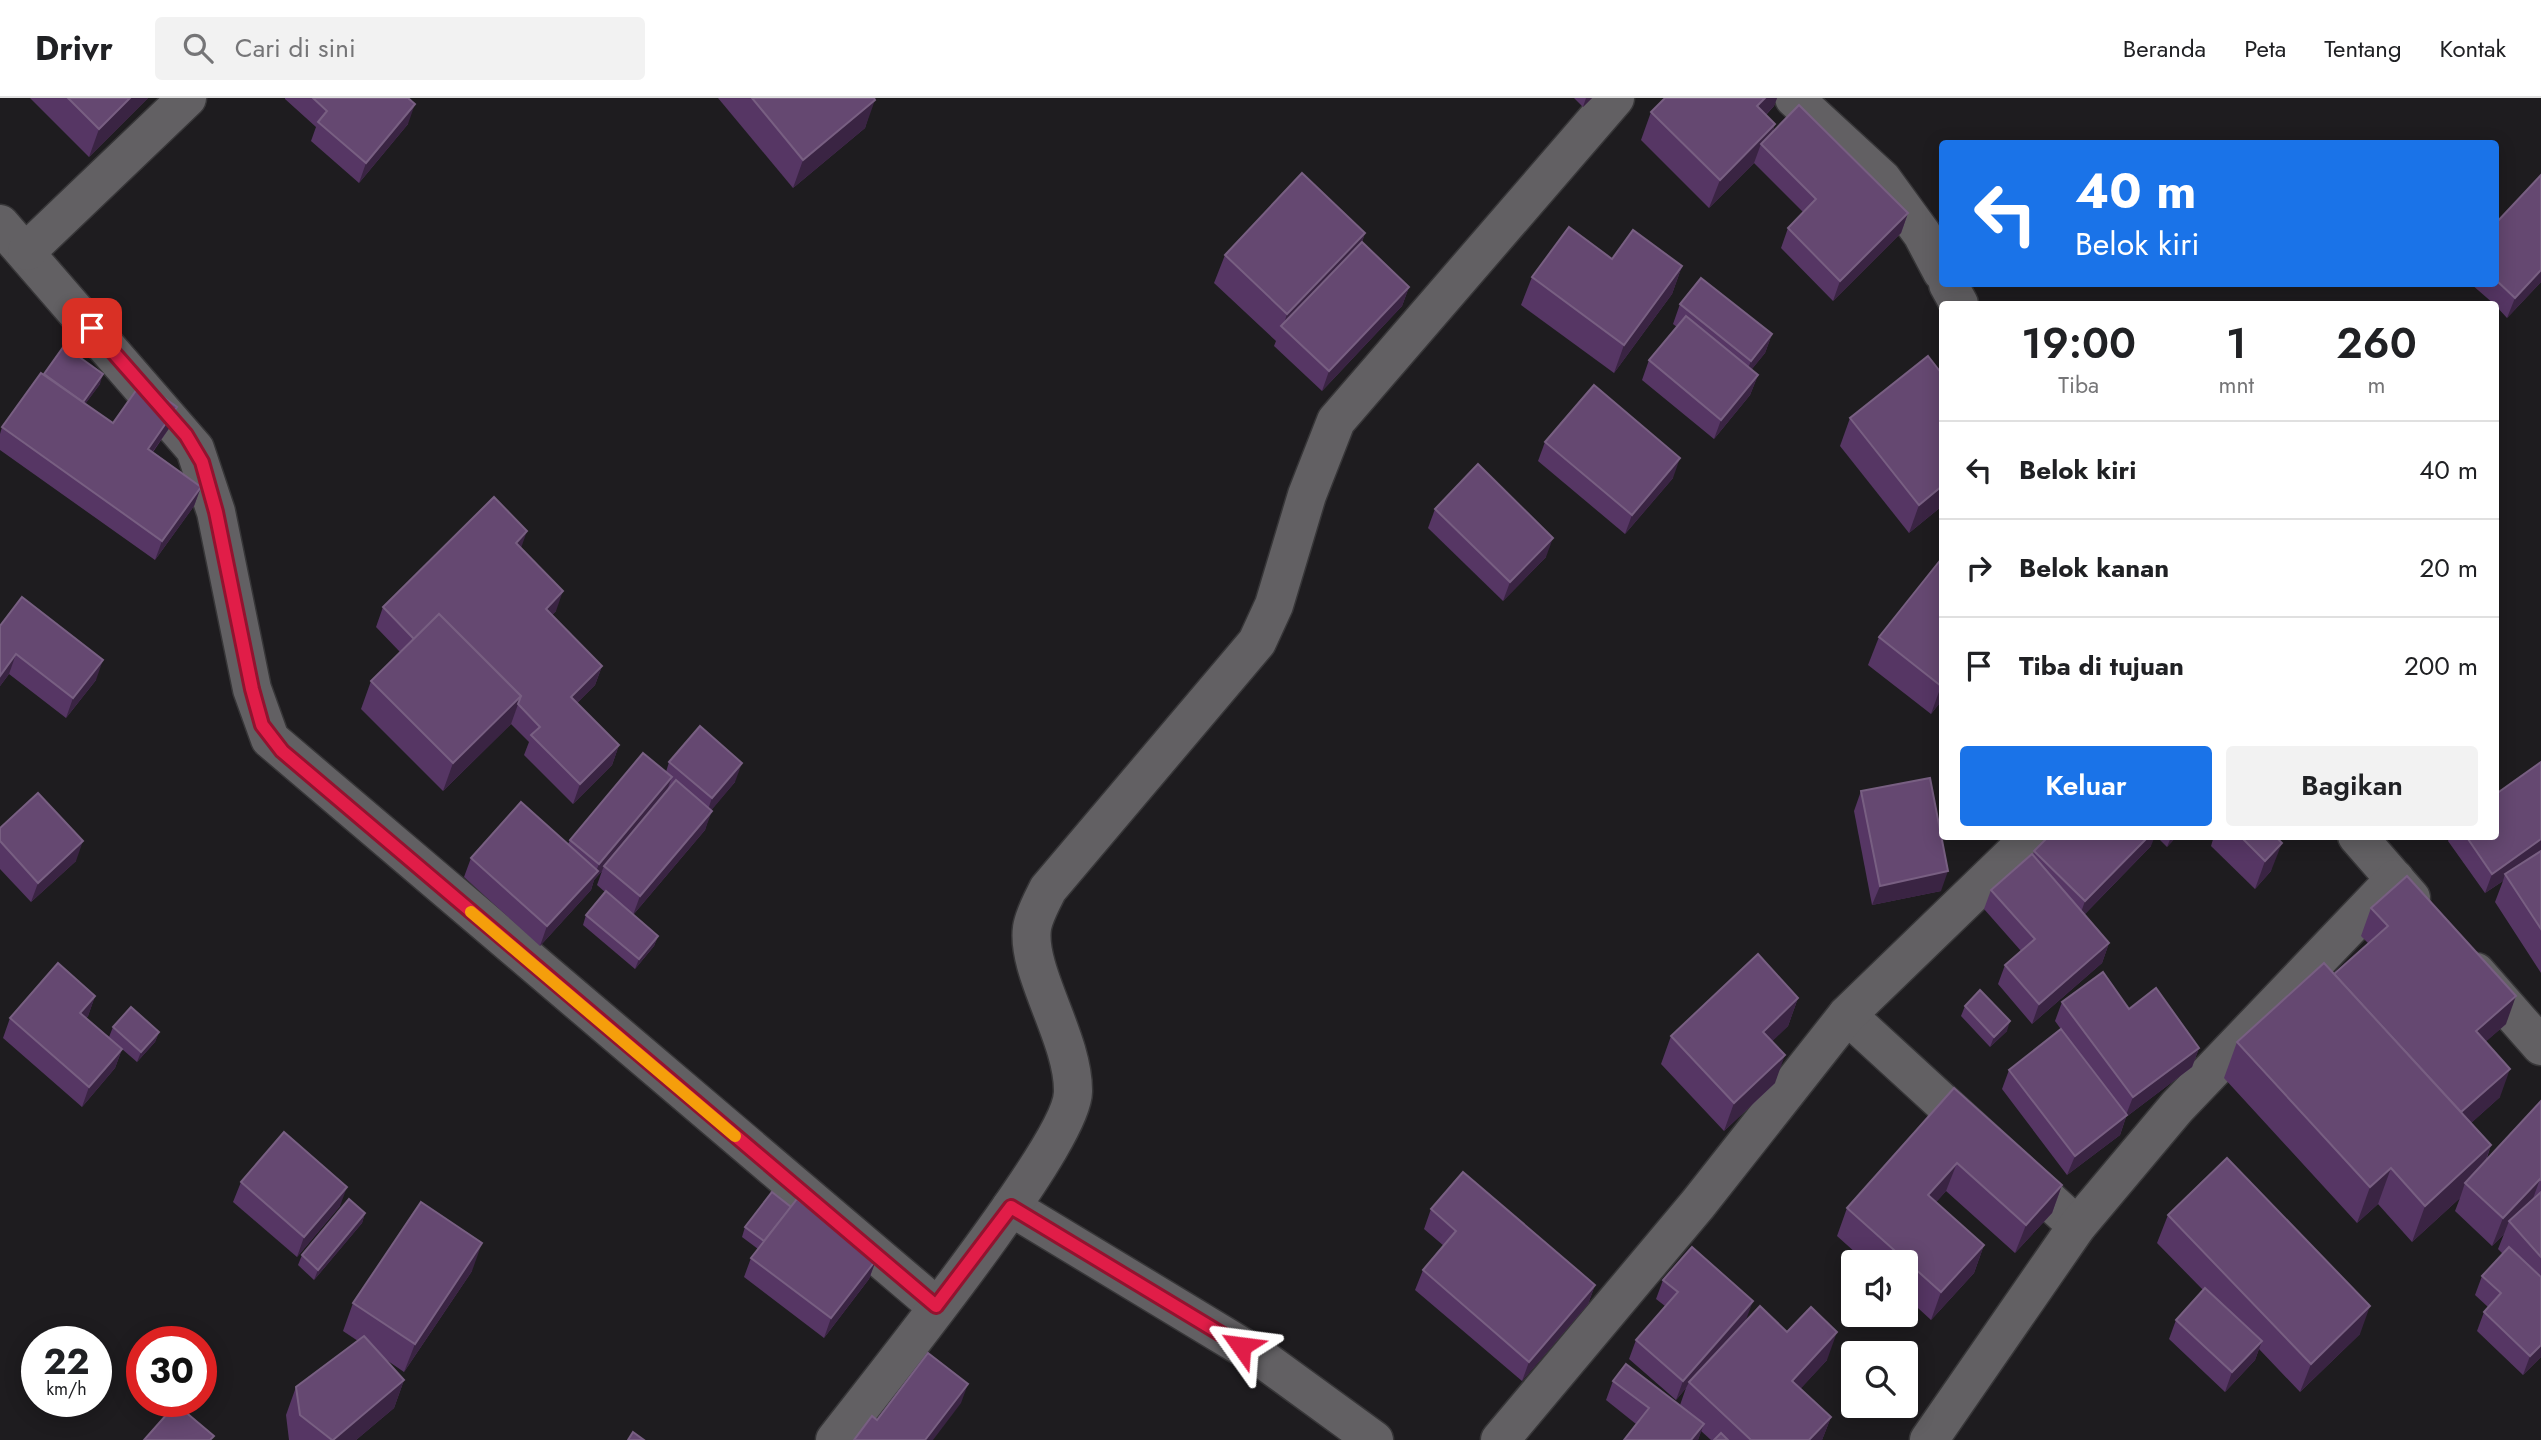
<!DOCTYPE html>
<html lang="id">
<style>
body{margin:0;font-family:Jost,sans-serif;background:#f2f2f2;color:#202124;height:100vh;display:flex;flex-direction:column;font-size:26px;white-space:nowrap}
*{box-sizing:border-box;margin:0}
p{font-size:23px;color:#757577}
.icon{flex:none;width:38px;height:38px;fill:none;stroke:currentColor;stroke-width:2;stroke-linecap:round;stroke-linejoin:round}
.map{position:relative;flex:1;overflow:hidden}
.details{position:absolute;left:1939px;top:203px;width:560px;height:539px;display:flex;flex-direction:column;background:#fff;border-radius:7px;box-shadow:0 4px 18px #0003}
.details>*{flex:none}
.guide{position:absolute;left:1939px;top:42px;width:560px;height:147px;border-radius:7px;box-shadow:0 4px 18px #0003;background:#1a73e8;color:#fff;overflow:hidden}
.controls{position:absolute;left:1841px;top:1152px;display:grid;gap:14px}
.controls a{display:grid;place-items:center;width:77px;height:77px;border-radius:7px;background:#fff;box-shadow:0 4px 18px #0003;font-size:35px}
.speed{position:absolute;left:21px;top:1228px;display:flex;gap:14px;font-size:35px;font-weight:700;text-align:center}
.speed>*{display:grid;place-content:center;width:91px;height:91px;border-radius:50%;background:#fff;box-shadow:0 4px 18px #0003;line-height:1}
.speed small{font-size:18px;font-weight:400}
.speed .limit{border:10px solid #d22;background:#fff;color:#111}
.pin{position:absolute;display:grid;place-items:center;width:60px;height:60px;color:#fff;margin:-30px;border-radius:14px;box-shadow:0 4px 10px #0006}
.me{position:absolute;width:77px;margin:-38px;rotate:301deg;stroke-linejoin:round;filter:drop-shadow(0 0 5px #0008)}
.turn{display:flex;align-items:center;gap:24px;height:147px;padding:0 21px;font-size:32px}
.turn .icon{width:91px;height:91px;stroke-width:2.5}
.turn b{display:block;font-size:49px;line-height:60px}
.eta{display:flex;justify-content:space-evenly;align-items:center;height:119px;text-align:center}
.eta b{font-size:42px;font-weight:600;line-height:49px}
.button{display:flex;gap:14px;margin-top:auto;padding:14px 21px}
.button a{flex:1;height:80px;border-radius:7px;background:#1a73e8;color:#fff;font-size:28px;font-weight:600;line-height:80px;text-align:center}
.button a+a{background:#f2f2f2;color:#202124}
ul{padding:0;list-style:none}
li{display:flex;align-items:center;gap:21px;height:98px;padding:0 21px;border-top:2px solid #e0e0e0}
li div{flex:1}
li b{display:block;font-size:26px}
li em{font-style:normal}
header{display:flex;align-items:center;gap:42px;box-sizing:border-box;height:98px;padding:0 35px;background:#fff;border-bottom:2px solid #e0e0e0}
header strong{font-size:33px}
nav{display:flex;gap:38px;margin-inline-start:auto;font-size:24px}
.search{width:490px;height:63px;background:#f2f2f2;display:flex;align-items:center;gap:18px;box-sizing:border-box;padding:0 24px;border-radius:7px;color:#757577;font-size:26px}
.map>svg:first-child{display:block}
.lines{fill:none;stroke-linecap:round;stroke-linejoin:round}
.street-casing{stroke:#373638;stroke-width:41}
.street{stroke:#626063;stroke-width:38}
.wall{fill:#563664}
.shaded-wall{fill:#3a2443}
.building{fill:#654871;stroke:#785f82;stroke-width:2}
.route-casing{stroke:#92132f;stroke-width:18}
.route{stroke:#e11d48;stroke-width:12}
.slow{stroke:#f59e0b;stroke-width:12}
</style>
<header>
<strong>Drivr</strong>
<div class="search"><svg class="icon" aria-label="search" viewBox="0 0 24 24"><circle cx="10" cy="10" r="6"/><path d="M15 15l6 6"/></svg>Cari di sini</div>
<nav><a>Beranda</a><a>Peta</a><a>Tentang</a><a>Kontak</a></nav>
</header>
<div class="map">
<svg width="2541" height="1342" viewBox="0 0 2541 1342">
<rect width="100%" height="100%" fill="#1e1c1f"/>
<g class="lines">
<defs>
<g id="street">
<polyline points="1794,0 1882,81 1922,136 1942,174"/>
<polyline points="0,126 195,351 216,414 252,591 270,641 936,1208"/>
<polyline points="27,153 187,0"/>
<polyline points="1948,186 1959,206"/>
<polyline points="2357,738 2411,800"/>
<polyline points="2476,874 2541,948"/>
<polyline points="1847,917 2077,1128"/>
<polyline points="1011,1109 1264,1262 1374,1342"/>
<path d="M835 1342C878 1286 1072 1047 1073 994 1074 941 1026 874 1032 830 1034 817 1042 803 1048 791L1257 544 1274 507 1307 397 1336 323 1615 0"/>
<polyline points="1500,1342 1698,1106 1847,917 2032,738"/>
<polyline points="1929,1342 2077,1128 2177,1009 2395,781"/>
</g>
</defs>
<use href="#street" class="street-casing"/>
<use href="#street" class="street"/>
</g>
<g class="wall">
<polygon points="30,0 148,0 89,59"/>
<polygon points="285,0 408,0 408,26 359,85 311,43 316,29 285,1"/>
<polygon points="718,0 874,0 865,30 793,90"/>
<polygon points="1574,0 1592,0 1583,9"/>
<polygon points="1665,0 1777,0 1774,8 1766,17 1775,26 1772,35 1908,115 1901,135 1833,203 1781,150 1788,130 1803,114 1754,65 1709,110 1641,42 1651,14"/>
<polygon points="2496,125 2541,184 2507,220 2496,208 2496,206 2494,206 2471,186 2496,186"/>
<polygon points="1365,135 1362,144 1409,189 1402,208 1322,293 1274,248 1276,243 1214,185 1225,157"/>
<polygon points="1612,161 1682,168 1672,196 1614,275 1521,207 1532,179"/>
<polygon points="1680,206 1772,236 1765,255 1751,272 1758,277 1750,297 1714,341 1642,282 1649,262 1677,229 1673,226"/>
<polygon points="44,276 100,286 85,306 113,325 177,309 170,329 153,354 201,389 194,408 155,462 0,352 0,336 2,329"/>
<polygon points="1850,320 1942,408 1909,435 1840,348"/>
<polygon points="1545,344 1673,380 1625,436 1538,363"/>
<polygon points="1435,411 1546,459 1503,503 1428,430"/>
<polygon points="521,450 556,513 552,517 602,568 595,587 577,605 619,647 612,667 573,706 524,657 529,644 511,626 443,693 361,611 371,583 400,554 376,529 383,509"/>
<polygon points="1942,460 1942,602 1931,616 1868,567 1879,539"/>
<polygon points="0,528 96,582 66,620 9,576 0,588"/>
<polygon points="669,664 735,684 711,712 705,732 633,817 658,838 654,848 635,871 583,827 586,817 605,794 597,787 602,773 594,782 591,792 540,848 464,779 471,760 568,746 570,742 666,674"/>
<polygon points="2541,664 2541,875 2495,804 2503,783 2485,795 2448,743 2450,738 2496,738"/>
<polygon points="1861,693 1941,793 1872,807 1854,713"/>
<polygon points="0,730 76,763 31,804 0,771"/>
<polygon points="2156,738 2177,738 2167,749"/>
<polygon points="2214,738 2275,738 2271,773 2255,791 2211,748"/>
<polygon points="2151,748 2084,817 2109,845 2102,865 2032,926 1998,886 2005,867 2021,853 1984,811 1991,792 2033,757 2034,753"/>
<polygon points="2371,810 2506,926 2485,944 2500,999 2471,1025 2491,1047 2486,1063 2541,1003 2541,1259 2523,1277 2477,1233 2484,1214 2488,1209 2475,1197 2482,1178 2503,1156 2498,1151 2504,1136 2492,1148 2455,1113 2460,1100 2412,1144 2378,1106 2357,1125 2224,980 2237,944 2334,876 2368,845 2361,838"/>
<polygon points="95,898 88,918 86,920 109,939 113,929 159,934 155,944 137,964 122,951 115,970 82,1009 3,940 10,920"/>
<polygon points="1798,900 1788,928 1772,943 1775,985 1724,1033 1661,966 1671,938"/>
<polygon points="2062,904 2129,911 2199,950 2192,969 2126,1019 2120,1037 2067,1077 2002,991 2009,972 2068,941 2055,923"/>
<polygon points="1965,908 2007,933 1990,949 1961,918"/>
<polygon points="1954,990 2062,1087 2052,1115 2015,1155 1946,1093 1936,1104 1984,1147 1974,1175 1931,1222 1906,1199 1906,1164 1866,1164 1837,1138 1847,1110"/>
<polygon points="241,1084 340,1108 297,1159 233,1104"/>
<polygon points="791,1109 876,1162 869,1181 824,1240 744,1179 751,1160 758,1151 742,1139 745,1129"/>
<polygon points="1431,1111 1595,1187 1588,1206 1522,1283 1415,1192 1423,1172 1444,1148 1424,1131"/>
<polygon points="365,1115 362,1125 314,1182 298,1167 302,1157"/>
<polygon points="2168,1117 2360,1236 2300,1294 2259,1251 2255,1262 2225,1294 2169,1241 2176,1222 2203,1192 2157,1145"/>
<polygon points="472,1173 404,1274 385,1261 404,1282 394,1310 356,1342 289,1342 286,1317 296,1289 358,1243 343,1233 353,1205"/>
<polygon points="1663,1182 1746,1222 1787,1234 1827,1262 1800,1291 1831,1319 1822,1342 1711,1342 1701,1333 1698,1342 1624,1342 1636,1326 1606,1302 1613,1283 1680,1307 1686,1290 1676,1302 1629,1261 1636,1242 1665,1208 1656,1201"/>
</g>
<g class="shaded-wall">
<polygon points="130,0 148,0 89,59 99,31"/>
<polygon points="1586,0 1592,0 1583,9"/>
<polygon points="1765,0 1777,0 1774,8 1747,36 1757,8"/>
<polygon points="875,2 865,30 793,90 803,62"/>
<polygon points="415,6 408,26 359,85 366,65"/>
<polygon points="1775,26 1766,51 1761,46 1754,65 1709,110 1720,82"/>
<polygon points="1908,115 1901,135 1833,203 1840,183"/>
<polygon points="1365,135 1355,163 1283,229 1287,216"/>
<polygon points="1682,168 1672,196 1614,275 1624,247"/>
<polygon points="2541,172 2541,184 2507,220 2515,200"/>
<polygon points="1409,189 1402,208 1322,293 1329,273"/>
<polygon points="1772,236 1765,255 1743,282 1751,263"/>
<polygon points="103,276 100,286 74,321 77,311"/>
<polygon points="1758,277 1750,297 1714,341 1721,322"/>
<polygon points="177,309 170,329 141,370 148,351"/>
<polygon points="1680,360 1673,380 1625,436 1632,417"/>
<polygon points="1942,388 1942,408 1909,435 1919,407"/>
<polygon points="201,389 194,408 155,462 162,443"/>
<polygon points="527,433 520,453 516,445"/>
<polygon points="1553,440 1546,459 1503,503 1510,484"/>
<polygon points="563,493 556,513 539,531 546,511"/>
<polygon points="16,556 9,576 0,588 0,578"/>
<polygon points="103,562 96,582 66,620 73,600"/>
<polygon points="602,568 595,587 564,618 571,599"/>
<polygon points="1942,586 1942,602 1931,616 1941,588"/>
<polygon points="521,598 511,626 443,693 453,665"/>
<polygon points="619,647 612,667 573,706 580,686"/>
<polygon points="742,665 735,684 705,720 712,700"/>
<polygon points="672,679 665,698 604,768 602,773 594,782 591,792 540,848 547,828 595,776 599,766"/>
<polygon points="712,713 705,732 633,817 640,798"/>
<polygon points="2149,738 2155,738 2151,748 2078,823 2085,803"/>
<polygon points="2177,738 2167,749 2171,739"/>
<polygon points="2541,741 2541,756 2505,776 2503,783 2485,795 2492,776"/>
<polygon points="83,743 76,763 31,804 38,785"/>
<polygon points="2282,745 2271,773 2255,791 2265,763"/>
<polygon points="1948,773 1941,793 1872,807 1880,788"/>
<polygon points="658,838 654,848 635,871 639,861"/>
<polygon points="2109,845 2102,865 2032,926 2039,906"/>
<polygon points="95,898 88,918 73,934 80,915"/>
<polygon points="2516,898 2506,926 2466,961 2476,933"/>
<polygon points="1798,900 1788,928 1753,962 1763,934"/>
<polygon points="2010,923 2007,933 1990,949 1994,939"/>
<polygon points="159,934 155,944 137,964 141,954"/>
<polygon points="2199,950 2192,969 2126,1019 2120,1037 2067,1077 2075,1058 2126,1017 2133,999"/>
<polygon points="122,951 115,970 82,1009 89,989"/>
<polygon points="1785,957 1775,985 1724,1033 1734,1005"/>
<polygon points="2510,971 2500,999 2450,1044 2460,1015"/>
<polygon points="2491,1047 2478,1083 2465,1085 2460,1100 2412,1144 2425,1108"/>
<polygon points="1957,1065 1946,1093 1918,1125 1928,1097"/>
<polygon points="2391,1070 2378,1106 2357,1125 2370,1089"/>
<polygon points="2540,1081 2530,1109 2509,1123 2504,1136 2492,1148 2503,1120"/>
<polygon points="2062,1087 2052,1115 2015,1155 2026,1127"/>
<polygon points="347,1089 340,1108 297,1159 304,1139"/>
<polygon points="365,1115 362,1125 314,1182 318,1172"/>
<polygon points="482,1145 472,1173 404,1274 415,1246"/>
<polygon points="1984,1147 1974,1175 1931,1222 1941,1194"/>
<polygon points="876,1162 869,1181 824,1240 831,1220"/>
<polygon points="1595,1187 1588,1206 1522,1283 1529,1264"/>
<polygon points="1753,1203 1746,1222 1689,1284 1686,1290 1676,1302 1683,1283"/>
<polygon points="2370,1208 2360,1236 2300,1294 2311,1266"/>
<polygon points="1837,1234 1827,1262 1782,1311 1792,1283"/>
<polygon points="2262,1243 2255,1262 2225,1294 2232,1274"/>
<polygon points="2541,1247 2541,1259 2523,1277 2530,1258"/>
<polygon points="404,1282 394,1310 356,1342 333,1342"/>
<polygon points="968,1286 961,1305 933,1342 925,1342"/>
<polygon points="1831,1319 1822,1342 1809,1342"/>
<polygon points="1704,1326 1698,1342 1691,1342"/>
</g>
<g class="building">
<polygon points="68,0 130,0 99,31"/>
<polygon points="313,0 408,0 415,6 366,65 318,24 327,13"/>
<polygon points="752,0 874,0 875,2 803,62"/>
<polygon points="1665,0 1765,0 1757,8 1775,26 1720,82 1651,14"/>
<polygon points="1799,7 1908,115 1840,183 1788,130 1816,101 1761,46"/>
<polygon points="1302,75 1365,135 1287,216 1225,157"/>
<polygon points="2541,77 2541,172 2515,200 2496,182 2496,125"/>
<polygon points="1569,129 1612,161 1633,132 1682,168 1624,247 1532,179"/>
<polygon points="1362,144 1409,189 1329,273 1281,228"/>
<polygon points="1701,180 1772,236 1751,263 1680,206"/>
<polygon points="1686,218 1758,277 1721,322 1649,262"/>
<polygon points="64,248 103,276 83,304 44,276"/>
<polygon points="1928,258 1942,276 1942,388 1919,407 1850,320"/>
<polygon points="41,275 113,325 142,284 177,309 148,351 201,389 162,443 2,329"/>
<polygon points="1594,287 1680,360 1632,417 1545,344"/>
<polygon points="1478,366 1553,440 1510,484 1435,411"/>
<polygon points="494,399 527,433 516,445 563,493 546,511 602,568 571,599 619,647 580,686 531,637 540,629 518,606 521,598 439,516 414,541 383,509"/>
<polygon points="1942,460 1942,586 1941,588 1879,539"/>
<polygon points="22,499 103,562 73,600 16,556 0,578 0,528"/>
<polygon points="439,516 521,598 453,665 371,583"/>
<polygon points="700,628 742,665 712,700 669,664"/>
<polygon points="643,655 672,679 599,766 570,742"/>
<polygon points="2541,664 2541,741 2492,776 2466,738 2496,738 2496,696"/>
<polygon points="1930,680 1948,773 1880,788 1861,693"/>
<polygon points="676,682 712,713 640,798 604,768"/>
<polygon points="38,695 83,743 38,785 0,743 0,730"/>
<polygon points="521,704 598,773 547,828 471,760"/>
<polygon points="2049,738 2149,738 2085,803 2034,753"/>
<polygon points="2240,738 2275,738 2282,745 2265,763"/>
<polygon points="2541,753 2541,831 2505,776"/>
<polygon points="2032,756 2109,845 2039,906 2005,867 2035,841 1991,792"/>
<polygon points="2407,778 2516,898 2476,933 2510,971 2461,1014 2334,876 2388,828 2371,810"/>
<polygon points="606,793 658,838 639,861 586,817"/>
<polygon points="1758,856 1798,900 1763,934 1785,957 1734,1005 1671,938"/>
<polygon points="58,865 95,898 80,915 122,951 89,989 10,920"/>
<polygon points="2324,865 2491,1047 2425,1108 2391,1070 2370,1089 2237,944"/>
<polygon points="2103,874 2129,911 2156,890 2199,950 2133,999 2062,904"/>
<polygon points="1980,892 2010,923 1994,939 1965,908"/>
<polygon points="131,909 159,934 141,954 113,929"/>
<polygon points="2061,931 2127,1017 2075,1058 2009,972"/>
<polygon points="1954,990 2062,1087 2026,1127 1957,1065 1928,1097 1984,1147 1941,1194 1847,1110"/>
<polygon points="2541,1003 2541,1082 2540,1081 2503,1120 2465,1085"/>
<polygon points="284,1034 347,1089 304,1139 241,1084"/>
<polygon points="2227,1060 2370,1208 2311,1266 2168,1117"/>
<polygon points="1463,1074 1595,1187 1529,1264 1423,1172 1456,1133 1431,1111"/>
<polygon points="772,1094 791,1109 764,1143 745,1129"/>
<polygon points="2541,1094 2541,1159 2509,1123"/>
<polygon points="349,1101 365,1115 318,1172 302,1157"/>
<polygon points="797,1101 876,1162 831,1220 751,1160"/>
<polygon points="421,1104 482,1145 415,1246 353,1205"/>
<polygon points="1692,1149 1753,1203 1683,1283 1636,1242 1678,1194 1663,1182"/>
<polygon points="2509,1149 2541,1179 2541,1247 2530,1258 2484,1214 2501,1195 2482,1178"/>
<polygon points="2205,1190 2262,1243 2232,1274 2176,1222"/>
<polygon points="1760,1208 1787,1234 1811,1209 1837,1234 1792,1283 1831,1319 1809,1342 1751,1342 1689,1284"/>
<polygon points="364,1238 404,1282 333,1342 332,1342 300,1317 296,1289"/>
<polygon points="928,1255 968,1286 925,1342 854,1342 872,1318 877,1322"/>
<polygon points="1626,1266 1704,1326 1691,1342 1624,1342 1649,1310 1613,1283"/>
<polygon points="176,1306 214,1338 210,1342 144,1342"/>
<polygon points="633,1334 644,1342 628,1342"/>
<polygon points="1721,1335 1728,1342 1714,1342"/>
</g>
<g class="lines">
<defs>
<polyline id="route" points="92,230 186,337 202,364 216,414 252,591 262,627 282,653 936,1208 1011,1109 1241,1248"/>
</defs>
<use href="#route" class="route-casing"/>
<use href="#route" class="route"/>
<polyline class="slow" points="471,814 735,1038"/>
</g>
</svg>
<div class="controls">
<a><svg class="icon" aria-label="sound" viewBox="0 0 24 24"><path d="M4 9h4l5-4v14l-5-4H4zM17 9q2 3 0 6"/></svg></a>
<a><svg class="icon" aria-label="search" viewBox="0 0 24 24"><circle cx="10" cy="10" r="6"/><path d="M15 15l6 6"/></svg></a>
</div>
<div class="speed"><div>22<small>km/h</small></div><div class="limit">30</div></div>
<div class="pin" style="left:92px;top:230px;background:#d93025"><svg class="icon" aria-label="arrive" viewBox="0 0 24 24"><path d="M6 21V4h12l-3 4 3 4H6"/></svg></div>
<svg class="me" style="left:1241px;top:1248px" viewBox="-20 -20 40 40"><path d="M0-17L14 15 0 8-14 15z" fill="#e11d48" stroke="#fff" stroke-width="4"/></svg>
<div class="guide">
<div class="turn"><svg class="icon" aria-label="left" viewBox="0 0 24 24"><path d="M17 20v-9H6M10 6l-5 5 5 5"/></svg><div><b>40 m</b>Belok kiri</div></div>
</div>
<section class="details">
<div class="eta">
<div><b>19:00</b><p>Tiba</p></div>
<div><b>1</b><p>mnt</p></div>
<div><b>260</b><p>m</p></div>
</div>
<ul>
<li><svg class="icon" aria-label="left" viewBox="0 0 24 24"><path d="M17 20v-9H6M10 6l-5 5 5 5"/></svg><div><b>Belok kiri</b></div><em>40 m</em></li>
<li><svg class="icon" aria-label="right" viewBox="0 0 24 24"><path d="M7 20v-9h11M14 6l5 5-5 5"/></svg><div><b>Belok kanan</b></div><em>20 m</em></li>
<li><svg class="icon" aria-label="arrive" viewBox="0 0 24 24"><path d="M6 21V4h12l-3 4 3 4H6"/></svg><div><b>Tiba di tujuan</b></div><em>200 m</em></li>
</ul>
<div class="button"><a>Keluar</a><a>Bagikan</a></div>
</section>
</div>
